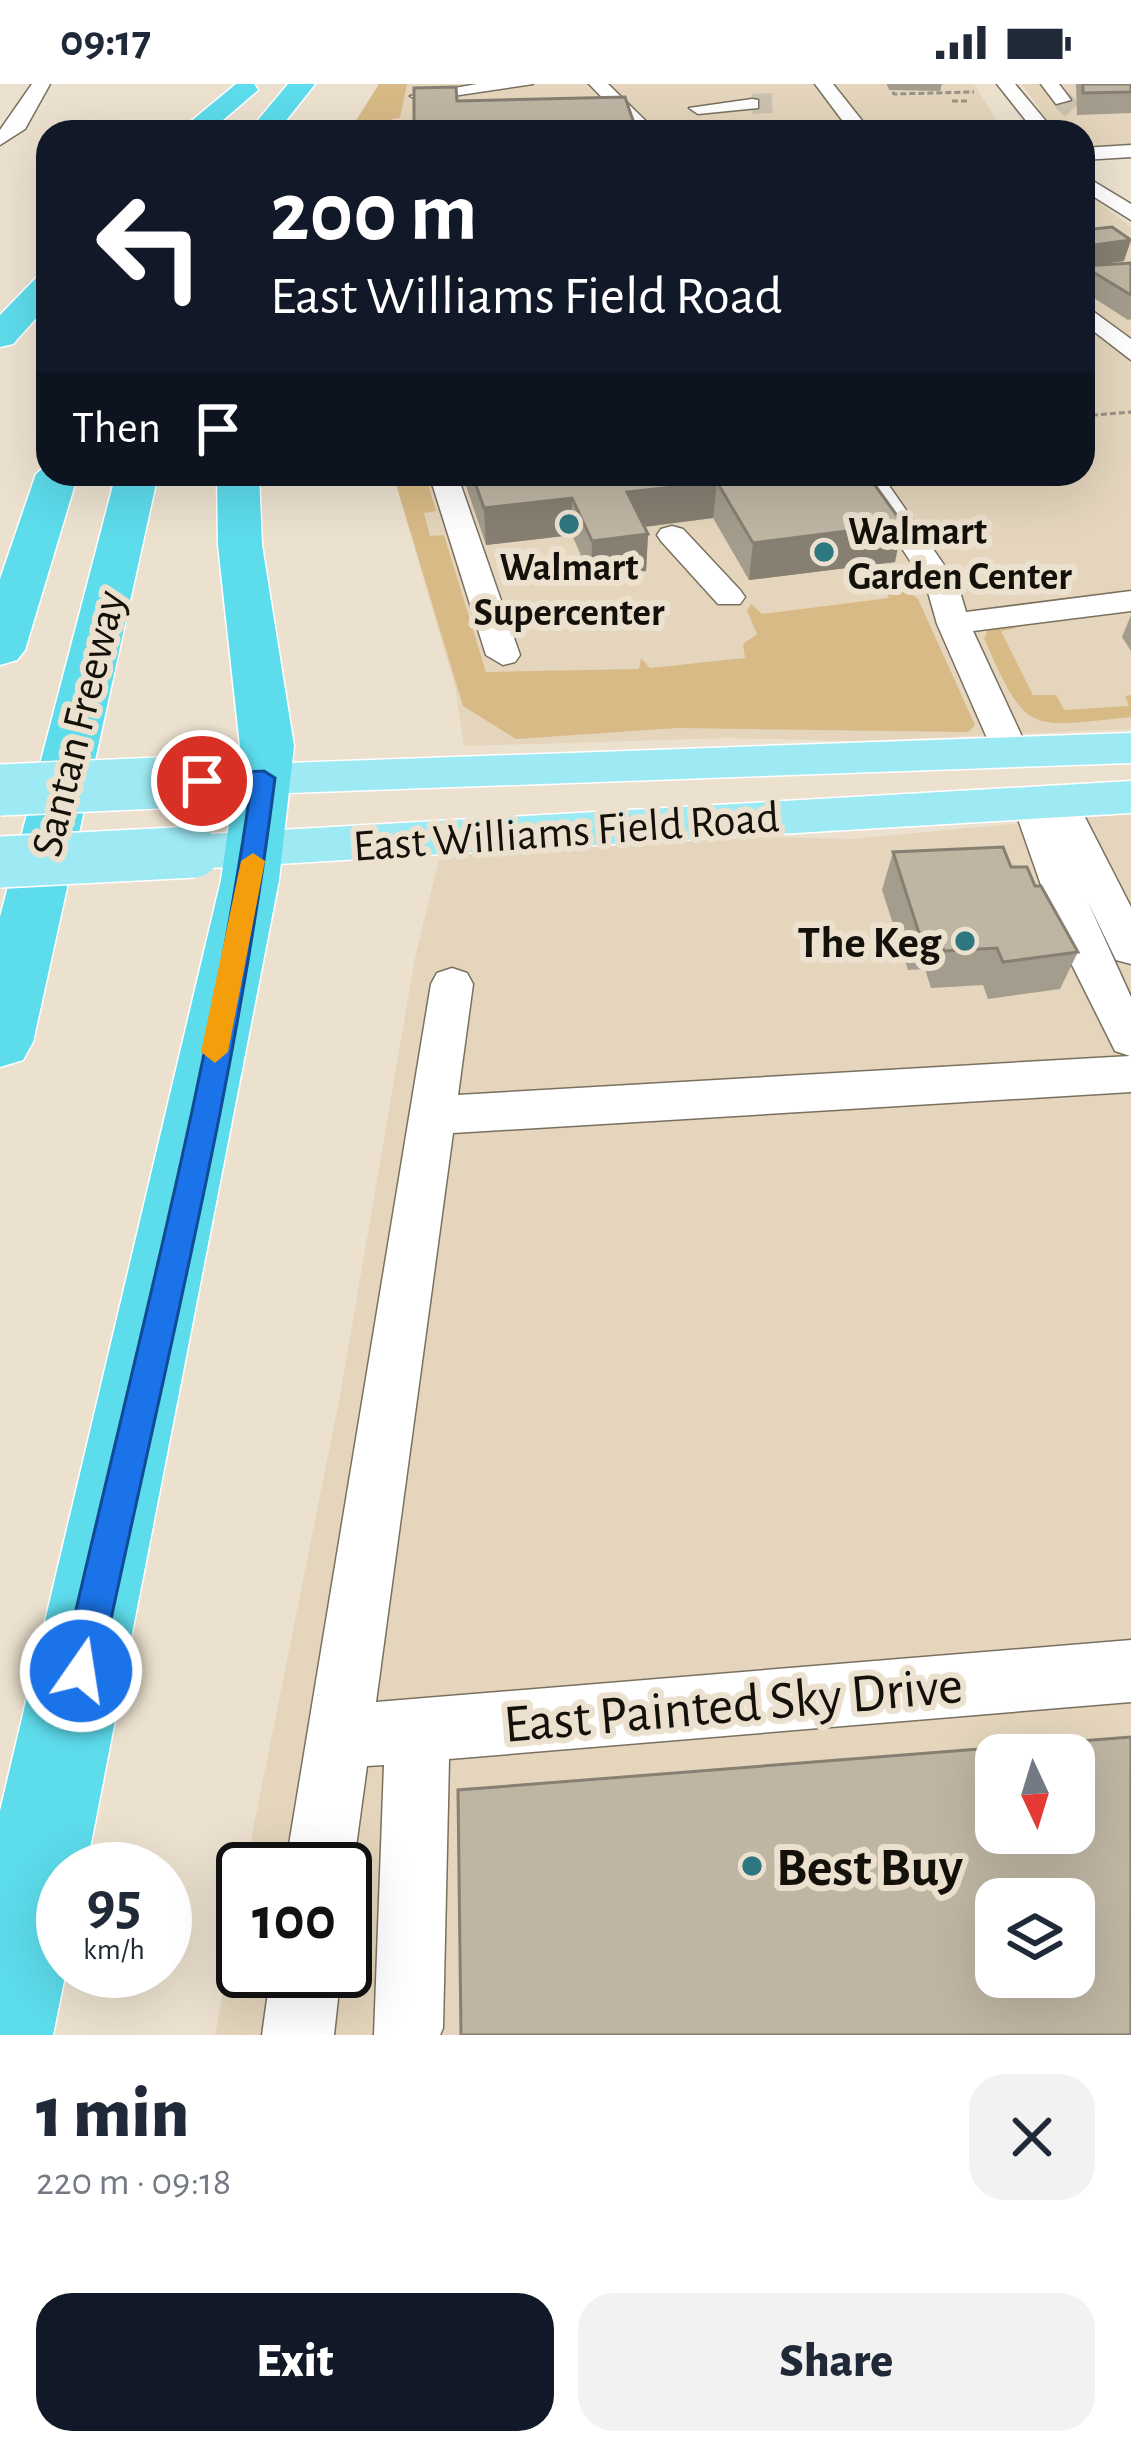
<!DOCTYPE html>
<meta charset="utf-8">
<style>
body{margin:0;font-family:"Alegreya Sans",sans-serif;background:#f2f2f3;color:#1f2937;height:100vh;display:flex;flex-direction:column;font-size:45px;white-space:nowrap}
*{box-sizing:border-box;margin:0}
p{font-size:39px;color:#747a83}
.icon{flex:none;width:66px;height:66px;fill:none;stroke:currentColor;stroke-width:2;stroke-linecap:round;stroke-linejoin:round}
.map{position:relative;height:1951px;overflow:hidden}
.drawer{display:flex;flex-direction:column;background:#fff;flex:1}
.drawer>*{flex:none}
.top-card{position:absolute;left:36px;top:36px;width:1059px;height:366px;border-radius:36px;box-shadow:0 12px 48px #0002;background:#111827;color:#fff;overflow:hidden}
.needle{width:78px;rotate:176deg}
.fabs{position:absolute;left:975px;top:1650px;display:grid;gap:24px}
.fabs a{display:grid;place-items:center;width:120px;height:120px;border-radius:24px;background:#fff;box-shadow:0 12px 48px #0002;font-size:60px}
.speed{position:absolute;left:36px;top:1758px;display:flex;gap:24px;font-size:60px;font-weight:700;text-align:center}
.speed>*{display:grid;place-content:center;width:156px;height:156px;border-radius:50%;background:#fff;box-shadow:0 12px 48px #0002;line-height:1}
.speed small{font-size:30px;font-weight:400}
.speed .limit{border:6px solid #111;border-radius:18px;background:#fff;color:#111}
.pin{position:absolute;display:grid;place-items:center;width:102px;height:102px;color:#fff;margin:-51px;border:6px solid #fff;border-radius:50%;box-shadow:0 3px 12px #0007}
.me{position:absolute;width:132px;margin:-66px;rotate:13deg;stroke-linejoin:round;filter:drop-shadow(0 0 9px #0008)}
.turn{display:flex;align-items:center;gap:42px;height:252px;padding:0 36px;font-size:54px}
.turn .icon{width:156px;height:156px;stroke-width:2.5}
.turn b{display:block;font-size:84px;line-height:102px}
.then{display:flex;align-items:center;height:114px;padding:0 36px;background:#0003;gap:24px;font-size:45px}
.round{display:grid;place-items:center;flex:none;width:126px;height:126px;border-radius:36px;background:#f2f2f3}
.head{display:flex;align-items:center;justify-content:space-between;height:204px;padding:0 36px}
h1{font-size:72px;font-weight:800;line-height:90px}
.action{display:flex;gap:24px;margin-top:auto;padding:24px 36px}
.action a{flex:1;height:138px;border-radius:36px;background:#111827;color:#fff;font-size:48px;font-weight:800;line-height:138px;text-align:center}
.action a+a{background:#f2f2f3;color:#1f2937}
.status{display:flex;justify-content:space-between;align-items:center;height:84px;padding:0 60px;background:#fff;direction:ltr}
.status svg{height:33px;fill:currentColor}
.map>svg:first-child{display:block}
.built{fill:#e4d5bc;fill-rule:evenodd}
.green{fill:#d8ba86}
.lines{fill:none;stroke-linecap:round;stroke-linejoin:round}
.minor-tunnel{stroke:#ccc2b1;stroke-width:20;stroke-dasharray:20 10;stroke-linecap:butt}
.minor-casing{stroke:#7a7060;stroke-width:3}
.major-casing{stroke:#fff;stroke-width:3}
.highway-casing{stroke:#fff;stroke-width:3}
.path{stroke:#9a9285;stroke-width:3;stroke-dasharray:6 3;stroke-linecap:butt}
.minor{fill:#fff;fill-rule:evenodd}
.major{fill:#9eeaf4;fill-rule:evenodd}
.highway{fill:#5ddcec;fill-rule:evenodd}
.major-bridge-casing{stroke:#fff;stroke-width:54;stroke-linecap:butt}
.major-bridge{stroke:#9eeaf4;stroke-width:51}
.wall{fill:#a49c8c}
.shaded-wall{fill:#867f72}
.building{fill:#bfb5a3;stroke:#867f72;stroke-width:3;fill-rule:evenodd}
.route{fill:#1a73e8;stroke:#114b97;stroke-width:3}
.slow{fill:#f59e0b}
.poi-dot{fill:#2f7780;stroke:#ece1cf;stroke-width:4.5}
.labels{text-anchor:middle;stroke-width:12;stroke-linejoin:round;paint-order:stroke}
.far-poi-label{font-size:39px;font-weight:bold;fill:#14100a;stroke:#ece1cf;text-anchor:start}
.street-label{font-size:45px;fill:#14100a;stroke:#ece1cf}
.poi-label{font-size:45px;font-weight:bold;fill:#14100a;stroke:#ece1cf;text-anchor:end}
.near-street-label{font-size:54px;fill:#14100a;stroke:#ece1cf}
.near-poi-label{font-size:54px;font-weight:bold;fill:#14100a;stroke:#ece1cf;text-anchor:start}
</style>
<div class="status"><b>09:17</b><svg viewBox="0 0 49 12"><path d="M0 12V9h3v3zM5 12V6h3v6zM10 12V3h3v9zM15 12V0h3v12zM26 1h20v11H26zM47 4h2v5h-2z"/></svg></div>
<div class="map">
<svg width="1131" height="1951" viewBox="0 0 1131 1951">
<rect width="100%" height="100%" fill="#ece1cf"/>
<g class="built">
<polygon points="379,0 974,0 1004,48 349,48"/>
<polygon points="1022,0 1131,0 1131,62 1083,66 1083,48 1056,48"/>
<polygon points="1083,106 1131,143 1131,645 855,657 726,654 464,662 455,603 393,390 1083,390"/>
<path d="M1131 729V1951H215L243 1798V1887H345V1785H245L340 1312 415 874 440 771 736 752 851 755ZM996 1671H1074V1749H996ZM996 1815H1074V1893H996Z"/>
</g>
<g class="green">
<polygon points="379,0 407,0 400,34 392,35 399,48 349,48"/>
<polygon points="393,390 425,390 436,427 424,429 430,452 444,451 486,588 639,585 641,574 650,584 745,574 743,560 757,550 747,527 751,520 762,530 889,514 885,504 903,504 918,515 975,641 968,648 677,644 516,655 463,622"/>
<path d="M1012 541 1016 544 1001 547 1033 611H1056L1064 626 1129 622 1125 612 1131 611V633C1029 643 1027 653 984 554L989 544Z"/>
</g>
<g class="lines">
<g class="minor-tunnel">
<polyline points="1062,16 1072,26"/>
<polyline points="752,20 773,19"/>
</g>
<defs>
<g id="minor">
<polygon points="32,0 50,0 25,45 0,61 0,46"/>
<polygon points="477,0 533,0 419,17 410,12"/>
<polygon points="589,0 608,0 657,48 636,48"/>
<polygon points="815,0 833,0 871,48 851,48"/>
<polygon points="997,0 1015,0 1055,48 1035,48"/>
<polygon points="1041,0 1059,0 1071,16 1056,20"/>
<polygon points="752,15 758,16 758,24 698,30 689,24"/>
<polygon points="1131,61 1131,73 1083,76 1083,64"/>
<polygon points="1083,91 1131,120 1131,136 1083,106"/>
<polygon points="1083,220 1131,255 1131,276 1083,239"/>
<polygon points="429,390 457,390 520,571 515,578 503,581 486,571"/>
<polygon points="853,390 881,390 958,501 966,528 1131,507 1131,527 973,547 1030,670 1025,678 999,678 994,670 937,540 926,501"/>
<polygon points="672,442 683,445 740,506 745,513 740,520 718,520 661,457 657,451 661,445"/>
<polygon points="1031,705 1072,708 1131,823 1131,880 1116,876 1087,816 1131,913 1131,1008 453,1049 376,1618 1131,1556 1131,1618 449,1675 443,1944 440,1951 374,1951 384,1681 367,1682 353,1785 345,1804 345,1785 285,1785 431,900 437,889 452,884 467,889 473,900 458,1011 1130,972 1115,967 1062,861 1012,718 1018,709"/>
<polygon points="271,1887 341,1887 334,1951 262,1951"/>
</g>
<g id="major">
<polygon points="1131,649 1131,679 202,712 185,708 178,697 185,686 202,682"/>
<polygon points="1131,697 1131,729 194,785 176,780 169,768 176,756 194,751"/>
</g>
<g id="highway">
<polygon points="236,0 254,0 258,6 209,48 178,48"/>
<polygon points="288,0 315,0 277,48 248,48"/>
<polygon points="48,191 48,221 13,260 0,263 0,231 36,194"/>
<polygon points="48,380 48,390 78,390 25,566 17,576 0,581 0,495 36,390"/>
<polygon points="116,390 158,390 33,958 23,976 0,983 0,833"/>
<polygon points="217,390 259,390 262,461 294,662 279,796 86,1785 63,1785 66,1887 53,1951 0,1951 0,1727 221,796 240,662 218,461"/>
</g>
</defs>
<use href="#minor" class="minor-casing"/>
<use href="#major" class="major-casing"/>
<use href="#highway" class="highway-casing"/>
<g class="path">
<polyline points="888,0 894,10 974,8"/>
<polyline points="952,17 968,17"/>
<polyline points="961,46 986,48"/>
<polyline points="1083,332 1131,328"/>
</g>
<use href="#minor" class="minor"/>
<use href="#major" class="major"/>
<use href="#highway" class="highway"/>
<defs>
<g id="major-bridge">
<polyline points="0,706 202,697"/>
<polyline points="0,778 194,768"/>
</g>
</defs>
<use href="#major-bridge" class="major-bridge-casing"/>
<use href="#major-bridge" class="major-bridge"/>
</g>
<g class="wall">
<polygon points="887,0 942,0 940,7 889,6"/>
<polygon points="1076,0 1131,0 1131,29 1077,31"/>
<polygon points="1083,146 1124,177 1088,182 1131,179 1131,235 1128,236 1083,207"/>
<polygon points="462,390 867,390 895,478 749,496 713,434 645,443 648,450 646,487 591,494 572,451 486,461"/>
<polygon points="1131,531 1131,567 1122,553"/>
<polygon points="893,768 1011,783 1035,802 1078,868 1060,905 988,915 983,901 931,904 925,885 908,886 882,806"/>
</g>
<g class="shaded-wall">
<polygon points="1131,156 1124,177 1083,183 1086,162"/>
<polygon points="717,398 713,434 626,445 627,408"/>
<polygon points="572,414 572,451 486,461 484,424"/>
<polygon points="903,440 895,478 749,496 753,459"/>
<polygon points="648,450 646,487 591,494 592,457"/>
</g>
<g class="building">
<polygon points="1083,0 1131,0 1131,8 1083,9"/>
<polygon points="456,3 457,17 625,13 637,48 414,48 414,4"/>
<polygon points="1112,143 1131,156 1086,162 1086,182 1131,179 1131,211 1083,182 1083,146"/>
<polygon points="472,390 867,390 903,440 753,459 717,398 627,408 648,450 592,457 572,414 484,424"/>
<polygon points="1003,763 1011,783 1027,783 1035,802 1041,802 1078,868 1003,878 997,864 944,867 937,848 919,849 893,768"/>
<path d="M1131 1653V1951H461L458 1706ZM996 1671H1074V1749H996ZM996 1815H1074V1893H996Z"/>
</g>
<path class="route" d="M264 687 275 694C238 994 162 1291 100 1587L94 1600 81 1606 67 1600 62 1587C128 1294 209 1000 251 702L202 705 191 697 202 690Z"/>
<polygon class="slow" points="253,769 265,777 228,968 215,979 201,968 241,777"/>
<g class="poi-dot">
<circle cx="569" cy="440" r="12"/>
<circle cx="824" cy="468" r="12"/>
<circle cx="965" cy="857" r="12"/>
<circle cx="752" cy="1782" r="12"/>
</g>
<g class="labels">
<g class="far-poi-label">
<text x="848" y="460">Walmart<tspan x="848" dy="45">Garden Center</tspan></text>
<text x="569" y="496" text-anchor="middle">Walmart<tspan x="569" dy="45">Supercenter</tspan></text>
</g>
<g class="street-label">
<text transform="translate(77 639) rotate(-76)" y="16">Santan Freeway</text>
<text transform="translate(566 746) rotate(-4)" y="16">East Williams Field Road</text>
</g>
<g class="poi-label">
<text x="941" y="873">The Keg</text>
</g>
<g class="near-street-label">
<text transform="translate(733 1619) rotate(-5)" y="19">East Painted Sky Drive</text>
</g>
<g class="near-poi-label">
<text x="776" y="1801">Best Buy</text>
</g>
</g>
</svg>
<div class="fabs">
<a><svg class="needle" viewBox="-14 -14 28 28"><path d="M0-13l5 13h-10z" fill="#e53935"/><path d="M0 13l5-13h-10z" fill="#747a83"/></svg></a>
<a><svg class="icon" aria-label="layers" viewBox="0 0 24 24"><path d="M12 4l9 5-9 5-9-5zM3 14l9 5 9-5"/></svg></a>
</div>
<div class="speed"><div>95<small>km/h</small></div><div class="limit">100</div></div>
<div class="pin" style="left:202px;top:697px;background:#d93025"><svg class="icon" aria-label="arrive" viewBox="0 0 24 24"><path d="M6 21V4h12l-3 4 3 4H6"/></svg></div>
<svg class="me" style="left:81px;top:1587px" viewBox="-20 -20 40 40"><circle r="17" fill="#1a73e8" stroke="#fff" stroke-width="3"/><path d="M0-11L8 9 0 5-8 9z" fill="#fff"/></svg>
<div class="top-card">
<div class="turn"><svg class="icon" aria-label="left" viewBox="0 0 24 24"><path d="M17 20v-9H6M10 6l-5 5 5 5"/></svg><div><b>200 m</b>East Williams Field Road</div></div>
<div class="then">Then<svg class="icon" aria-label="arrive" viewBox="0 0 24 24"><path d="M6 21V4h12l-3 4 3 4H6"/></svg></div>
</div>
</div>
<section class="drawer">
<div class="head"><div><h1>1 min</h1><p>220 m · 09:18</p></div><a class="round"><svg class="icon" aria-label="close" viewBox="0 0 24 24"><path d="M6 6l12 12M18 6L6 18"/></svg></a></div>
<div class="action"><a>Exit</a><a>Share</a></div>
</section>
